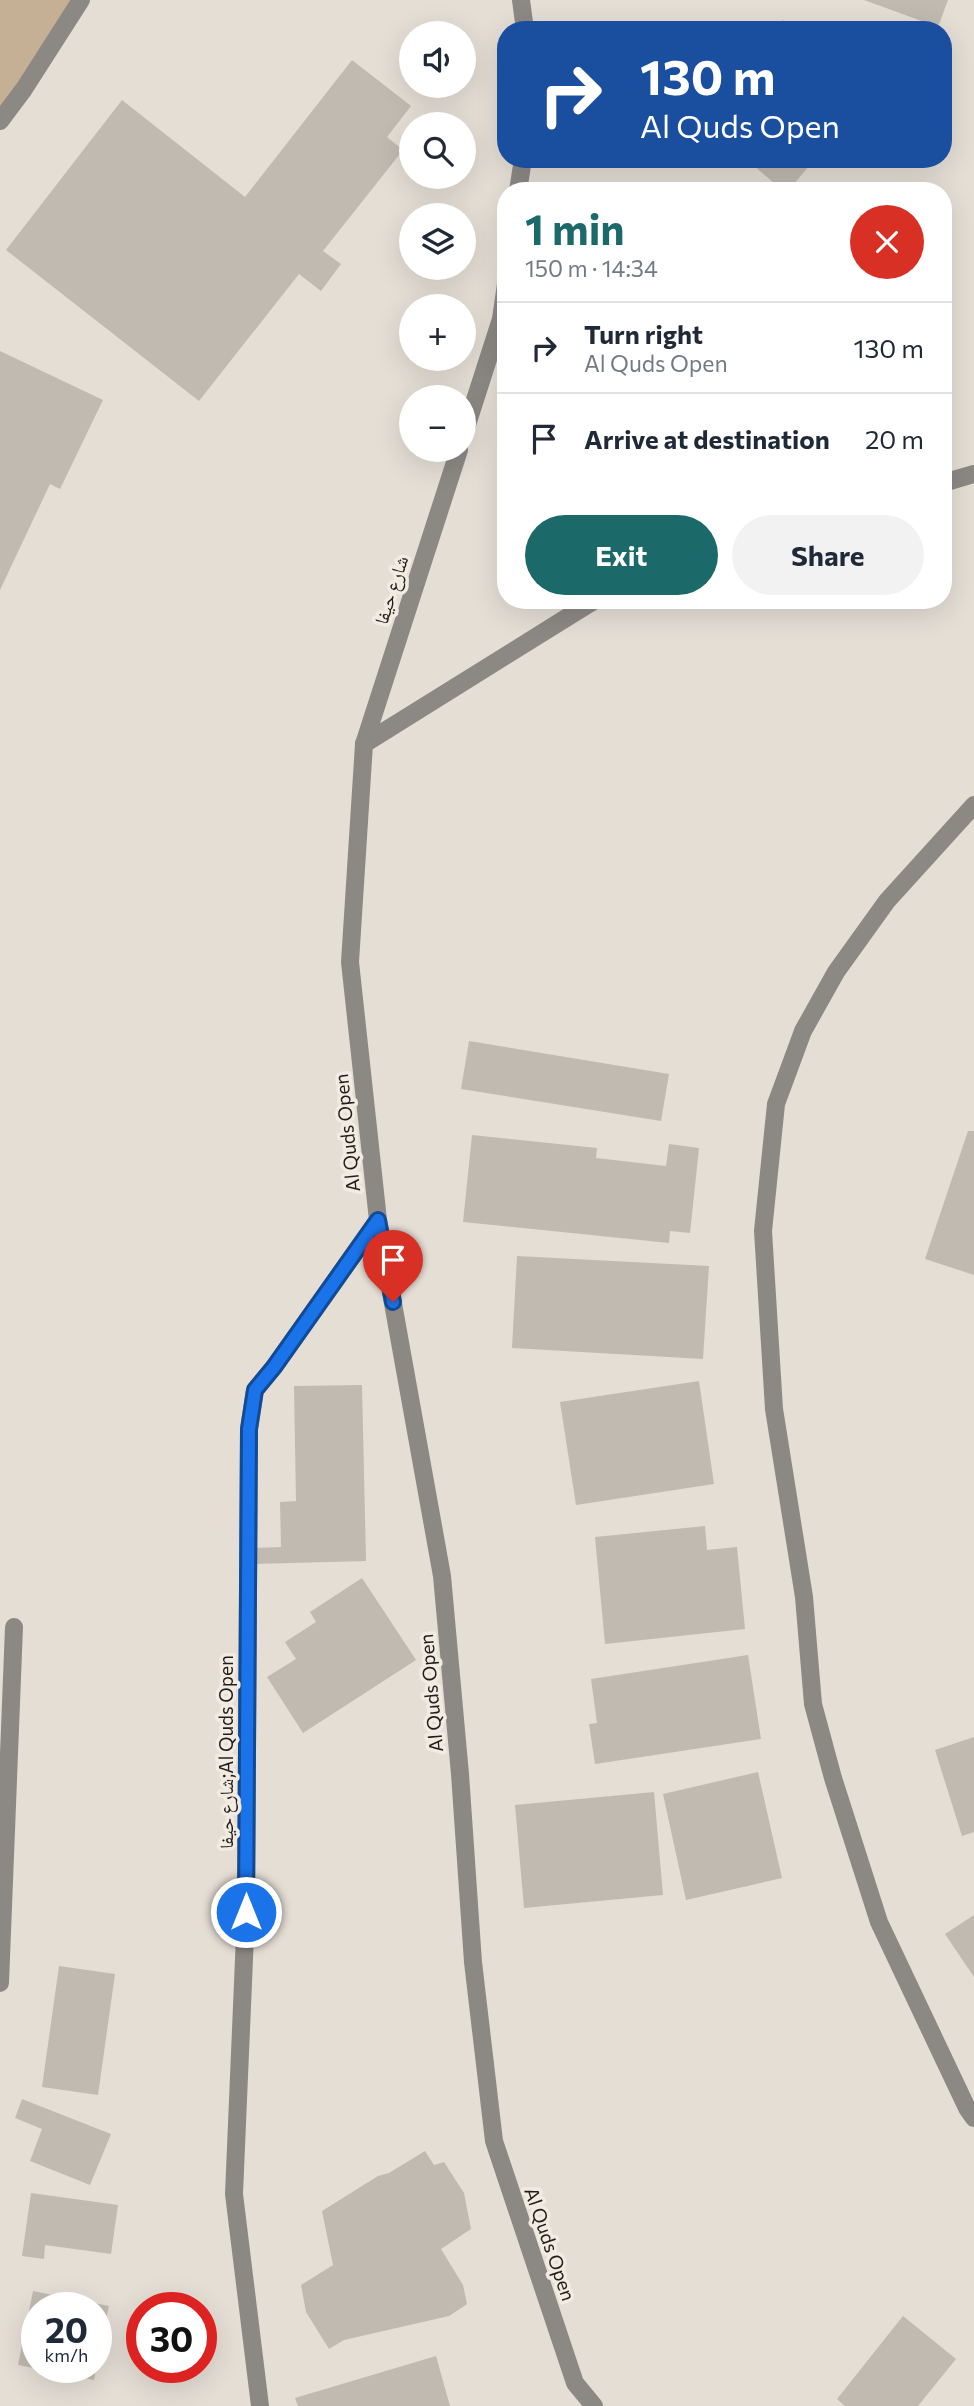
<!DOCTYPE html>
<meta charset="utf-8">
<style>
body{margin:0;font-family:Commissioner,"Noto Naskh Arabic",sans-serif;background:#f2f2f3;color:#1f2937;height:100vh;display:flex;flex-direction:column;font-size:26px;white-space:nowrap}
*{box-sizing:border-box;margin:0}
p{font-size:23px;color:#747a83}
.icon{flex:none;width:38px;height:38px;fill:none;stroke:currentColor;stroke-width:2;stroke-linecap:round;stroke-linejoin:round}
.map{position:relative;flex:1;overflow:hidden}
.side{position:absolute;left:497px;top:182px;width:455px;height:427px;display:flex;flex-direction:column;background:#fff;border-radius:28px;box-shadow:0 7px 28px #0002}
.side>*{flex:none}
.hud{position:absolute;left:497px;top:21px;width:455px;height:147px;border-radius:28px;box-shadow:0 7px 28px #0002;background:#1a4fa0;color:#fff;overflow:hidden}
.controls{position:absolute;left:399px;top:21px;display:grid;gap:14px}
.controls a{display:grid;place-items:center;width:77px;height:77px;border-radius:50%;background:#fff;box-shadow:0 7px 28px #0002;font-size:35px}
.speed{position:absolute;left:21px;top:2292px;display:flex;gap:14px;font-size:35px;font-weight:700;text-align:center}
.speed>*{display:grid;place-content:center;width:91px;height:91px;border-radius:50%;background:#fff;box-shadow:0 7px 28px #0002;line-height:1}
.speed small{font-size:18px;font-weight:400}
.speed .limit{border:10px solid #d22;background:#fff;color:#111}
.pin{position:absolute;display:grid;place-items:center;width:60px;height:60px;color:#fff;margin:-72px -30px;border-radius:50% 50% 50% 0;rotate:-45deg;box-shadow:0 0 7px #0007}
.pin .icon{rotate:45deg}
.me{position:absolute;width:77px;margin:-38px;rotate:0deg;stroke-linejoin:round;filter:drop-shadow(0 0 5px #0008)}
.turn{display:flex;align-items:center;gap:24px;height:147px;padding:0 28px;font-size:32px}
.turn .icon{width:91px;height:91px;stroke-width:2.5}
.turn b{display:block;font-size:49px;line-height:60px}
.round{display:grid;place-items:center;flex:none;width:74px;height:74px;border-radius:37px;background:#f2f2f3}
.head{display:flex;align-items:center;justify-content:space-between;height:119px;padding:0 28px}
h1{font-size:42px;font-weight:700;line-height:52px;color:#1b6969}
.action{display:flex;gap:14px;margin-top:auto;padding:14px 28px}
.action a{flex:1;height:80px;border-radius:42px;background:#1b6969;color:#fff;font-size:28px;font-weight:700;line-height:80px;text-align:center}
.action a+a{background:#f2f2f3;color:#1f2937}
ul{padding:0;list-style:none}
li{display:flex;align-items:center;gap:21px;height:91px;padding:0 28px;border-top:2px solid #e0e1e3}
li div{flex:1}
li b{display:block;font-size:26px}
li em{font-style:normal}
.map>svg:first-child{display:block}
.green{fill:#c5b096}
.building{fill:#c1bab1}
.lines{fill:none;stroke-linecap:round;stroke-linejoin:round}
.minor{stroke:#8c8985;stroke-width:18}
.route-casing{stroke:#114b97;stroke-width:18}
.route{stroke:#1a73e8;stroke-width:12}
.labels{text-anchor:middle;stroke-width:7;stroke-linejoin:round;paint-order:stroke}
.street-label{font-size:19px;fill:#201d1a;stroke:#f2ebe2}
</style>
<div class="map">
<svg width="974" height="2406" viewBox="0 0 974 2406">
<rect width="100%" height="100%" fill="#e5ded5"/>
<polygon class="green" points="0,0 79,0 0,119"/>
<g class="building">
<polygon points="864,0 948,0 938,27"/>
<polygon points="783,20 795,30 775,30"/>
<polygon points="352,60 411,106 387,137 403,150 323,251 341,264 321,291 299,274 199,401 6,250 122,100 245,197"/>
<polygon points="746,159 815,159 788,191 783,191"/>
<polygon points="0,351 103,400 60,489 50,484 0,590"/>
<polygon points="469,1041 669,1074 661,1121 461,1089"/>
<polygon points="968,1131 974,1131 974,1275 925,1259"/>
<polygon points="472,1135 597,1148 596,1158 666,1166 669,1144 699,1148 690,1233 670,1231 669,1243 463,1222"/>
<polygon points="517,1256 709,1266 703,1359 512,1348"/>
<polygon points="699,1381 714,1484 576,1505 560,1402"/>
<polygon points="362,1385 366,1561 253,1564 253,1548 281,1547 280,1502 296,1501 294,1386"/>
<polygon points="705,1526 707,1550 737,1547 745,1629 605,1644 595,1537"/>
<polygon points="362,1578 416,1660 303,1733 267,1677 296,1659 285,1642 316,1622 310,1612"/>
<polygon points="748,1655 761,1739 595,1764 589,1724 597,1723 591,1679"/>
<polygon points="974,1737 974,1832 962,1836 935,1750"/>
<polygon points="758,1772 782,1878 686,1900 663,1794"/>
<polygon points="654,1792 663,1895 524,1908 515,1805"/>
<polygon points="974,1915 974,1977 945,1934"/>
<polygon points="59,1966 115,1974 98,2095 42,2087"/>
<polygon points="22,2099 111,2134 90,2185 30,2161 42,2129 15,2118"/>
<polygon points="425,2151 434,2165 444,2162 464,2193 471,2229 441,2249 463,2285 467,2304 449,2316 344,2340 329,2349 306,2312 301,2285 333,2265 322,2211 378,2176 389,2173"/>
<polygon points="31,2193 118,2205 111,2254 45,2245 44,2259 22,2256"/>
<polygon points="33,2291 109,2306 97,2362 96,2308 37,2308 37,2368 96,2368 94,2380 18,2365"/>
<polygon points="903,2316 956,2359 918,2406 845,2406 837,2399"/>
<polygon points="436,2356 450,2406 298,2406 295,2398"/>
</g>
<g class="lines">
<g class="minor">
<polyline points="521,0 525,30"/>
<polyline points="0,121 24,89 81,0"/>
<polyline points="518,191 523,159"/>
<polyline points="464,434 501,319 506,284"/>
<polyline points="459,450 364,744 350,962 378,1220 442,1576 460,1774 473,1962 494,2141 575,2383 594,2406"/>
<polyline points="943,483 974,474"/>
<polyline points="364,744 595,600"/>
<polyline points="974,805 887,901 836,972 803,1031 776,1104 763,1231 774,1409 804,1597 813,1704 833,1778 879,1922 967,2108 974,2118"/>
<polyline points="0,1983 14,1627"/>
<polyline points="260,2406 234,2194 246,1912 249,1429 255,1390 274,1367 378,1220"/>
</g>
</g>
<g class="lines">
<defs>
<polyline id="route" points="246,1912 249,1429 255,1390 274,1367 378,1220 393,1302"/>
</defs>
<use href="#route" class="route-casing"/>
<use href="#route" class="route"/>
</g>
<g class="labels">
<g class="street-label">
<text transform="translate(391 590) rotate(-72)" y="7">شارع حيفا</text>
<text transform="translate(347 1133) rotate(-96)" y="7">Al Quds Open</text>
<text transform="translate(431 1693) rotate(-95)" y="7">Al Quds Open</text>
<text transform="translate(226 1752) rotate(-90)" y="7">شارع حيفا;Al Quds Open</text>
<text transform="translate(550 2244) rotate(71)" y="7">Al Quds Open</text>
</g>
</g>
</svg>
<div class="controls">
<a><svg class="icon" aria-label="sound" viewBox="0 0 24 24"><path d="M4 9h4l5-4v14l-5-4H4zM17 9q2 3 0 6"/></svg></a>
<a><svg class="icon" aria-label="search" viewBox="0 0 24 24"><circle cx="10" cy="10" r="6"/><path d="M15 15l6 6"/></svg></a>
<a><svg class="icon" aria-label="layers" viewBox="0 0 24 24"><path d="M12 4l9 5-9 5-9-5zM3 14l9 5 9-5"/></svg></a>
<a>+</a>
<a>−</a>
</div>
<div class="speed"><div>20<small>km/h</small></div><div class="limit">30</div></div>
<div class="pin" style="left:393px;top:1302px;background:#d93025"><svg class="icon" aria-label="arrive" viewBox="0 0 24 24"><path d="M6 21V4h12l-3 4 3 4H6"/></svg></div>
<svg class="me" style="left:246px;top:1912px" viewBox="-20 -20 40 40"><circle r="17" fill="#1a73e8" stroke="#fff" stroke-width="3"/><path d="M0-11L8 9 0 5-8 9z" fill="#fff"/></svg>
<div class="hud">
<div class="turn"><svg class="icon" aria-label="right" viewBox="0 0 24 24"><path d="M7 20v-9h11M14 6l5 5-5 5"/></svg><div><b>130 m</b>Al Quds Open</div></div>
</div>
<section class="side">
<div class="head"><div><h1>1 min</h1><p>150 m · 14:34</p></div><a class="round" style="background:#d93025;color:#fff"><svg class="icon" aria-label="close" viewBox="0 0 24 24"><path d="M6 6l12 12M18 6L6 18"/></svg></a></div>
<ul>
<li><svg class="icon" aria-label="right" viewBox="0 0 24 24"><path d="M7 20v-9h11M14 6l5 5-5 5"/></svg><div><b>Turn right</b><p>Al Quds Open</p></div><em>130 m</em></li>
<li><svg class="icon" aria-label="arrive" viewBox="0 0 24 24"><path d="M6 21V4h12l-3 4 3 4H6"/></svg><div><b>Arrive at destination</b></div><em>20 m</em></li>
</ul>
<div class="action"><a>Exit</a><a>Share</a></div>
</section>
</div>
